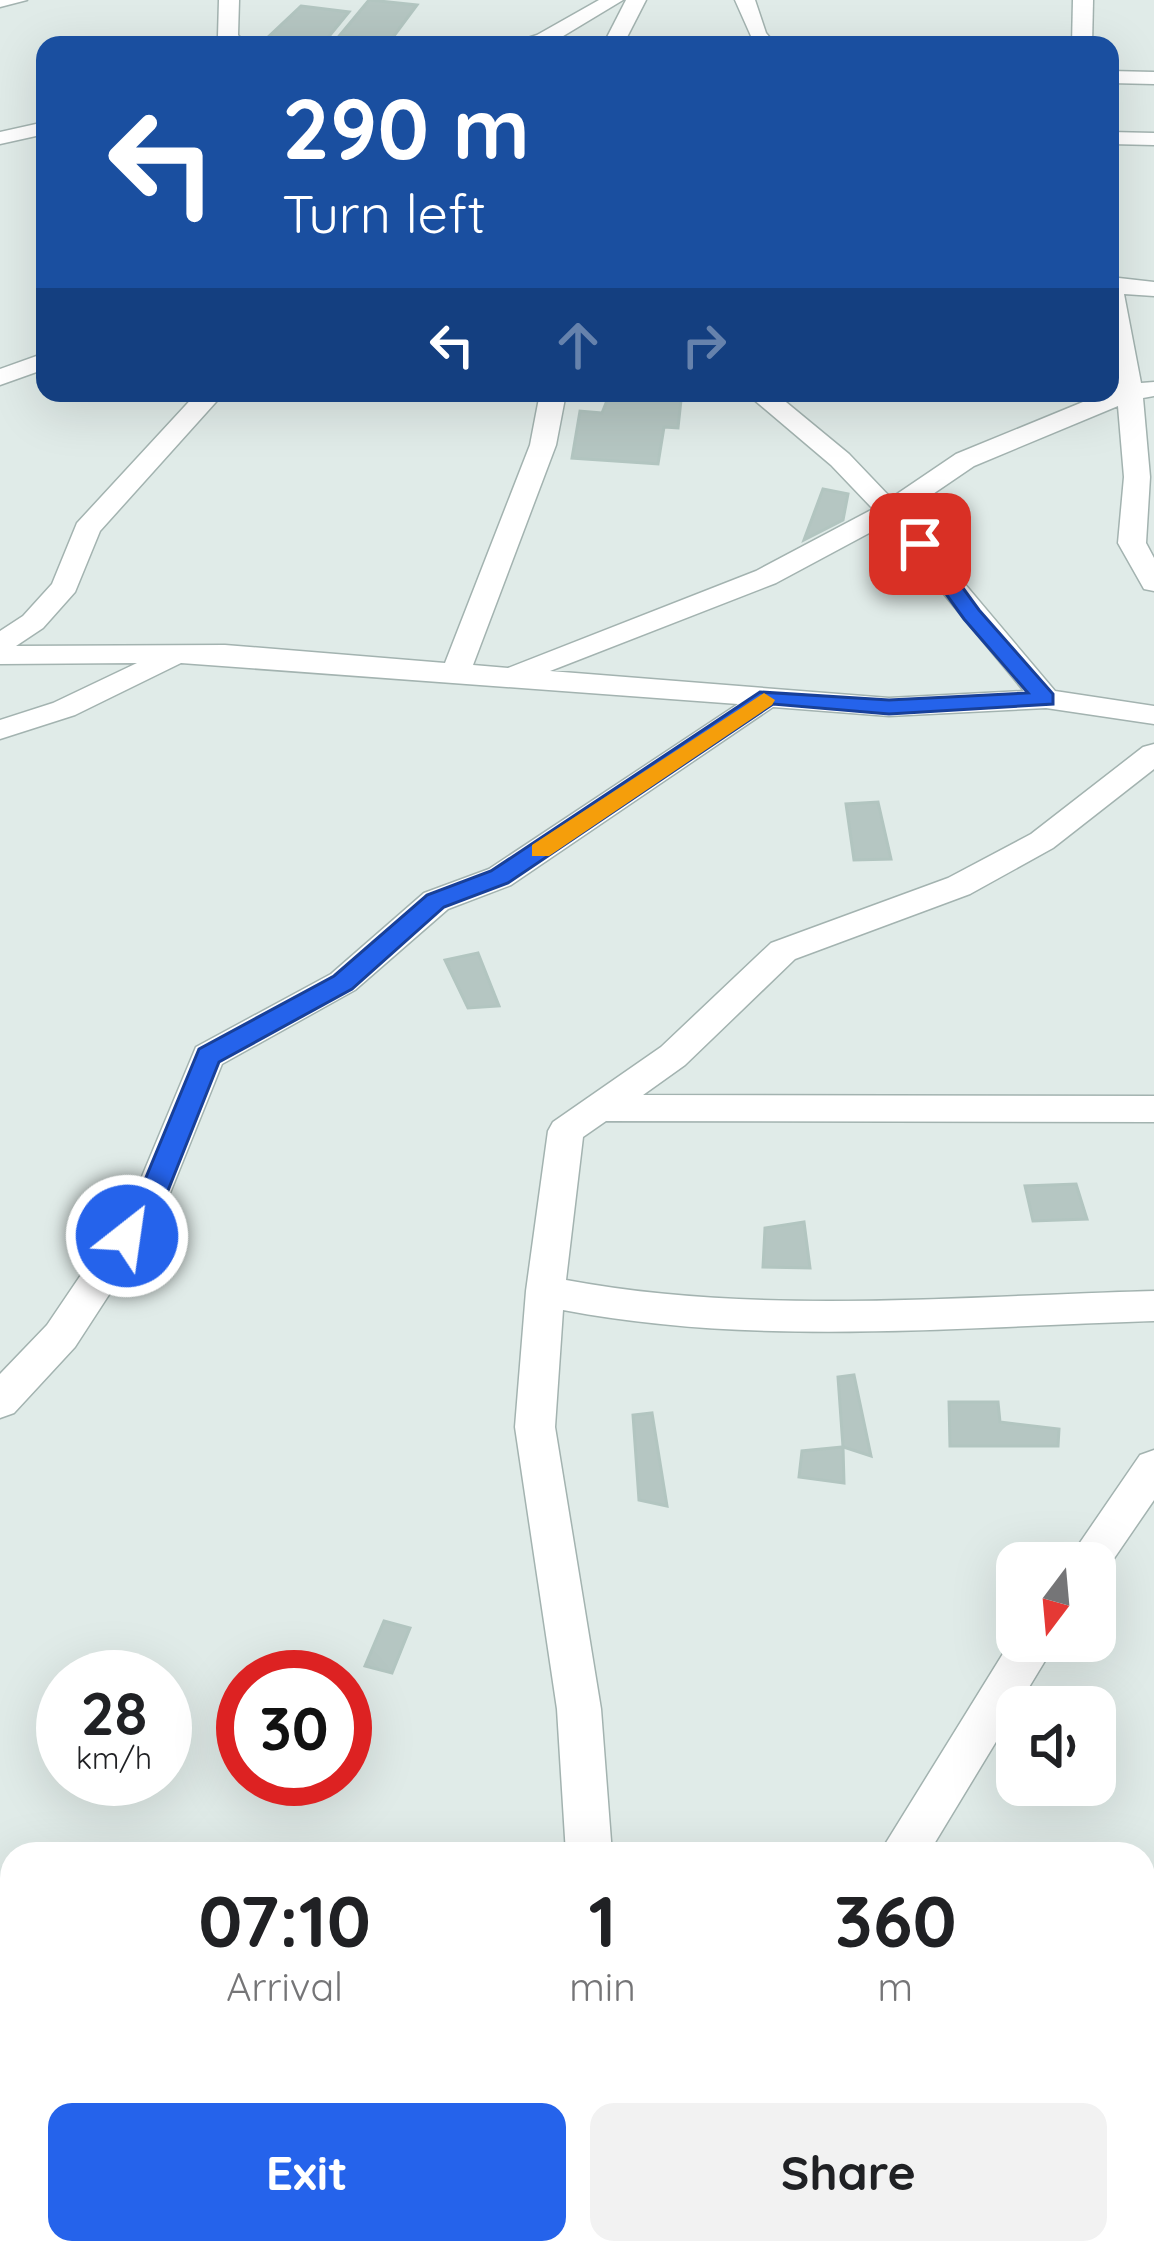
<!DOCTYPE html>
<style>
body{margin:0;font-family:Quicksand,sans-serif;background:#f2f2f2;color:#202124;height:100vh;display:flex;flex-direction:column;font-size:45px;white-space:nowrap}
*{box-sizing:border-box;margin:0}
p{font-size:39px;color:#757577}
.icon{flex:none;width:66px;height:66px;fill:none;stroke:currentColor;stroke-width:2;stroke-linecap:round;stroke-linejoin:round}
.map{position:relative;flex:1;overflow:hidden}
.drawer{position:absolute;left:0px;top:1842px;width:1155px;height:423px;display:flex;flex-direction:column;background:#fff;border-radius:36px 36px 0 0;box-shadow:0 12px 48px #0002}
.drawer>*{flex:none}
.top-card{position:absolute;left:36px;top:36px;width:1083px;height:366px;border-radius:24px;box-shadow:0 12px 48px #0002;background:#1a4fa0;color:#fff;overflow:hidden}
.needle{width:78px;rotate:196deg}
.buttons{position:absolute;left:996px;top:1542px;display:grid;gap:24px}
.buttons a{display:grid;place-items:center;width:120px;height:120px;border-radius:24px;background:#fff;box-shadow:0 12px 48px #0002;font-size:60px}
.speed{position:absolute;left:36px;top:1650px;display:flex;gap:24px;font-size:60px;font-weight:700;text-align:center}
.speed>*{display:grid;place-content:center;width:156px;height:156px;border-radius:50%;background:#fff;box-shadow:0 12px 48px #0002;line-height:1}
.speed small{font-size:30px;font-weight:400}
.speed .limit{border:18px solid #d22;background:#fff;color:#111}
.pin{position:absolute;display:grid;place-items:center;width:102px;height:102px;color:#fff;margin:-51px;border-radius:24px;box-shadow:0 6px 18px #0006}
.me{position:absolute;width:132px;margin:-66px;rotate:30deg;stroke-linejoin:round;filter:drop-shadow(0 0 9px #0008)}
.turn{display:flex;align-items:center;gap:42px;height:252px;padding:0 48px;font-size:54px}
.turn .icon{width:156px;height:156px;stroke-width:2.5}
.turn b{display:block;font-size:84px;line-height:102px}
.lanes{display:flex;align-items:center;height:114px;padding:0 48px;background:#0003;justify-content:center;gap:60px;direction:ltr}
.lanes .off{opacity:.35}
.eta{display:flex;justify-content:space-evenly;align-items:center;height:204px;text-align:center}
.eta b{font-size:72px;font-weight:800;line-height:84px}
.button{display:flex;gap:24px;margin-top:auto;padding:24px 48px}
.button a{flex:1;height:138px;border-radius:24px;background:#2563eb;color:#fff;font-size:48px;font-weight:800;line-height:138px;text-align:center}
.button a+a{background:#f2f2f2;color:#202124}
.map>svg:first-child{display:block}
.building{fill:#b5c6c2;stroke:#b2c5c0;stroke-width:3}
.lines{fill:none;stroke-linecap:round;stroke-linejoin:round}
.minor-casing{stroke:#a3b3b0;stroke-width:3}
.minor{fill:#fff;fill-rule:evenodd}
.route{fill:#2563eb;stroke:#184099;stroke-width:3}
.slow{fill:#f59e0b}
</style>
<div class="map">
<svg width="1154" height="2263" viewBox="0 0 1154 2263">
<rect width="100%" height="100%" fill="#e0ebe8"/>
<g class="building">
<polygon points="369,0 370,0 417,5 391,40 340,35"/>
<polygon points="301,6 349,12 322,45 265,40"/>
<polygon points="610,393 681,400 678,428 664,427 658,464 572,458 580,411 602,413"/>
<polygon points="823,489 848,494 843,520 804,540"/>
<polygon points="878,802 891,859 854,860 846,804"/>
<polygon points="478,953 499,1006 468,1008 445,960"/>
<polygon points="1076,1184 1087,1219 1033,1221 1025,1186"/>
<polygon points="804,1222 810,1268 763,1267 765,1228"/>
<polygon points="854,1375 871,1456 843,1447 838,1377"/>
<polygon points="949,1402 998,1402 1000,1422 1059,1429 1058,1446 950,1446"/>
<polygon points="652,1413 667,1506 639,1500 633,1415"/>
<polygon points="843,1447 844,1483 799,1477 802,1451"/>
<polygon points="384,1621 410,1628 392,1673 365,1666"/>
</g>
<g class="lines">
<defs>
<g id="minor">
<polygon points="0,0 27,0 0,7"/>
<polygon points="219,0 239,0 238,35 246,45 225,45 218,36"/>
<polygon points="599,0 623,0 550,44 506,45 537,35"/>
<polygon points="626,0 646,0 623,45 603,45"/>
<polygon points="735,0 755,0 766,33 776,45 755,45"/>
<polygon points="1073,0 1093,0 1092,45 1072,45"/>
<polygon points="1110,71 1154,72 1154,84 1110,83"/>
<polygon points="45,122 45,134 0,144 0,132"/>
<polygon points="1110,132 1154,133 1154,145 1110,144"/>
<path d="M1110 277 1154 282V296L1124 294 1141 383 1154 382V396L1143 398 1150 477 1146 543 1154 558V591L1144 589 1118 543 1124 477 1118 406 974 466 905 513 1055 691 1154 706V724L1046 708 889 716 773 707 511 885 448 909 355 990 222 1064 162 1213 75 1347 14 1413 0 1418V1374L47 1325 133 1198 196 1047 331 974 424 893 489 869 738 704 181 663 75 715 0 739V720L53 703 137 663 0 664V631L23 616 52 584 77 523 197 393H224L100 531 75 592 43 628 16 646 225 645 445 663 530 445 540 393H566L556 445 473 665 508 668 756 571 873 509 831 465 746 393H775L849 454 891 498 956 454 1117 388 1110 343ZM886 524 1024 691 889 698 550 671 776 583Z"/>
<polygon points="45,353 45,369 0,385 0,369"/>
<path d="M1154 744V769L1053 848 970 894 795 959 685 1065 643 1095 1154 1096V1122L606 1121 583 1137 566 1280C758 1316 959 1296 1154 1291V1321C958 1327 756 1347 563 1310L555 1427 601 1709 612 1854H566L557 1709 515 1427 526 1291 548 1131 553 1122 661 1047 771 943 948 878 1031 834 1143 747Z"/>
<polygon points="1154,1450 1154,1500 1102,1576 1095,1579 1095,1563 1066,1563 1140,1455"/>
<polygon points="1017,1631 1017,1641 1057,1641 928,1854 879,1854"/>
<polygon points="606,2253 658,2253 660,2263 608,2263"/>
<polygon points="795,2253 847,2253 848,2263 796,2263"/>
</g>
</defs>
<use href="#minor" class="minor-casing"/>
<use href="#minor" class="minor"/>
</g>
<polygon class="route" points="920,538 928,540 979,610 1053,694 1053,704 889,714 773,704 508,883 444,907 352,989 219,1062 163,1203 137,1244 117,1244 113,1236 137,1199 199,1049 334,976 427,895 491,871 760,692 889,700 1028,693 964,619 910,544"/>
<polygon class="slow" points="764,693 775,700 772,705 549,856 532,856 532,845"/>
</svg>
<div class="buttons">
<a><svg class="needle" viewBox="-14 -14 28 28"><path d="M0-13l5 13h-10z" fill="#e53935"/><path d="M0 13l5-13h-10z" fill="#757577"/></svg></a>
<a><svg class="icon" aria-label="sound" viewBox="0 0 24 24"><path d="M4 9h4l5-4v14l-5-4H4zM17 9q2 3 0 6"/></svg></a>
</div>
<div class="speed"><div>28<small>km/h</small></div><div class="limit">30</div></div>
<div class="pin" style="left:920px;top:544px;background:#d93025"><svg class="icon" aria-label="arrive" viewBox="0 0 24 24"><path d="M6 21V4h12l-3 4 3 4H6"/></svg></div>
<svg class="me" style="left:127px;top:1236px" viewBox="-20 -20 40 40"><circle r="17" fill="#2563eb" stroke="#fff" stroke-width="3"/><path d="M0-11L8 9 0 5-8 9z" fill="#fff"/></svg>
<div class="top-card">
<div class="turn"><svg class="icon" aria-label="left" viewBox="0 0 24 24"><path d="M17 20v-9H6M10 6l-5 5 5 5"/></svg><div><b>290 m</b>Turn left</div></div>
<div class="lanes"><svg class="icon" aria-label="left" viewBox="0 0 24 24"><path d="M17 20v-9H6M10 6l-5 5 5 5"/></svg><svg class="icon off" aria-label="ahead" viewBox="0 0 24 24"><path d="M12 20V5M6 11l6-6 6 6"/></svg><svg class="icon off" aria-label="right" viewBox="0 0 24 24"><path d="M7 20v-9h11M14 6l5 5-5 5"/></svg></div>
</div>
<section class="drawer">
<div class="eta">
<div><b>07:10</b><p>Arrival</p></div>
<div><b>1</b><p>min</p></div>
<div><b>360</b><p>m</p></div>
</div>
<div class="button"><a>Exit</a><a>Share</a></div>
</section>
</div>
